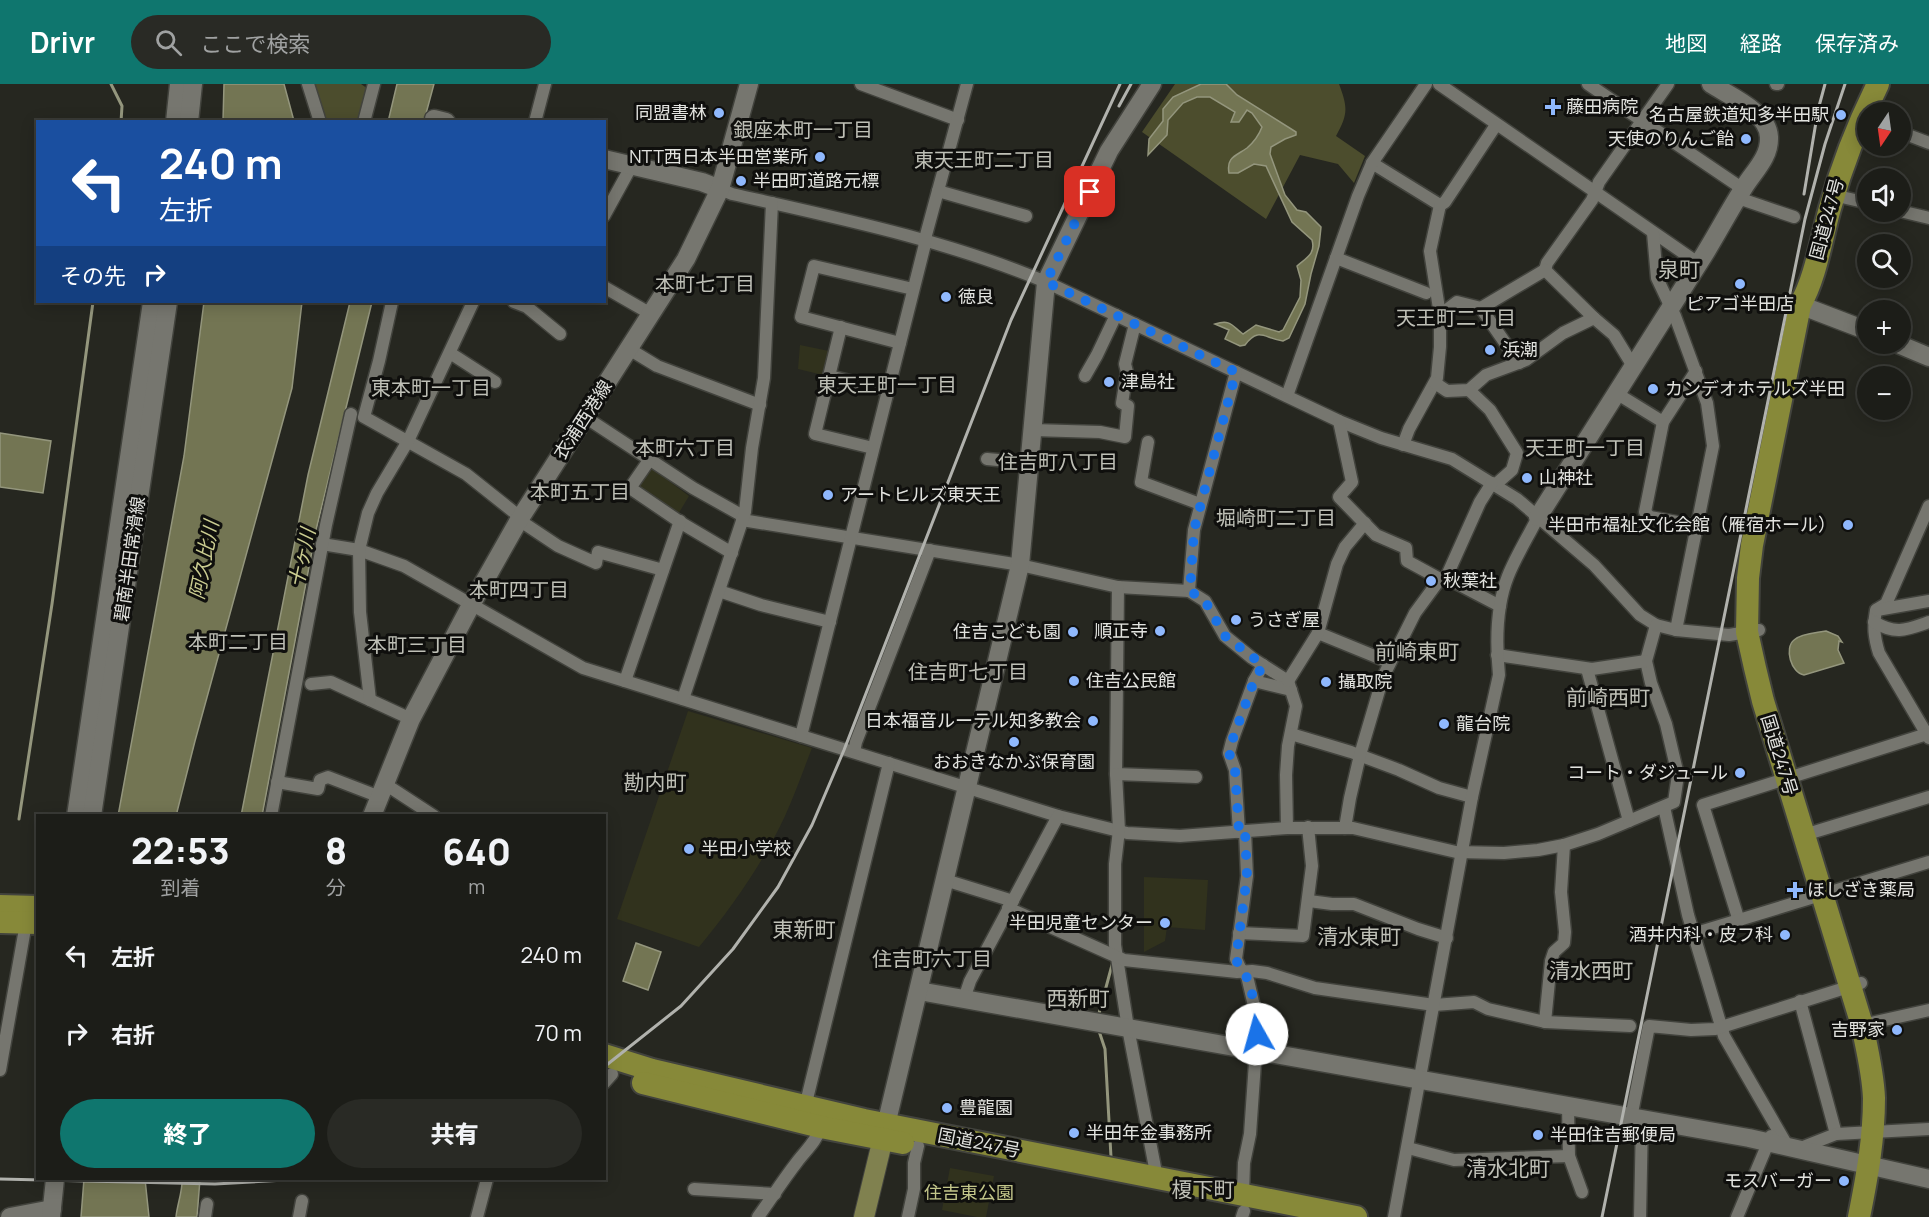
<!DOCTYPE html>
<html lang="ja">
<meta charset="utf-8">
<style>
body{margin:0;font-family:Manrope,"Noto Sans JP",sans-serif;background:#292a25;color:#f1f3f6;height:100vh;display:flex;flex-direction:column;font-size:22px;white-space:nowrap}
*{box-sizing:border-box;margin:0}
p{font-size:20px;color:#a0a2a2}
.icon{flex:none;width:33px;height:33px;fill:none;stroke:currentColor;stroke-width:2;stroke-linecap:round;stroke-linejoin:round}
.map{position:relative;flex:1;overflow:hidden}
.side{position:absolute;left:36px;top:730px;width:570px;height:366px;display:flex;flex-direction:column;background:#1c1d18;border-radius:0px;box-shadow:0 3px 15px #0003,0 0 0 2px #3a3b37}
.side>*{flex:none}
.hud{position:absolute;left:36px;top:36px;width:570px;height:183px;border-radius:0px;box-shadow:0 3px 15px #0003,0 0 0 2px #3a3b37;background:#1a4fa0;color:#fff;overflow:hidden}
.needle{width:39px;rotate:193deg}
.buttons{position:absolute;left:1857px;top:18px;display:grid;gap:12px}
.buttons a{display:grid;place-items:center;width:54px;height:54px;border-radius:50%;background:#1c1d18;box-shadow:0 3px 15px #0003,0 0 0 2px #3a3b37;font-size:30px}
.pin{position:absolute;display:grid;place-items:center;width:51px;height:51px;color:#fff;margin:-26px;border-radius:12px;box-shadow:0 3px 9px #0006}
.me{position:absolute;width:66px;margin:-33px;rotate:353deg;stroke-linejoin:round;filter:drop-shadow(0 0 4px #0008)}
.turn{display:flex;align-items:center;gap:21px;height:126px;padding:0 24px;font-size:27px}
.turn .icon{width:78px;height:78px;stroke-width:2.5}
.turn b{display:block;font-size:42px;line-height:51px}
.then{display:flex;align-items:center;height:57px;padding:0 24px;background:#0003;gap:12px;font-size:22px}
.eta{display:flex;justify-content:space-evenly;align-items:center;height:102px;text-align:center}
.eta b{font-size:36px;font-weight:800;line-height:42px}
.primary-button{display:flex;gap:12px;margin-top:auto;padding:12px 24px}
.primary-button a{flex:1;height:69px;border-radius:36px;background:#0f766e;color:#fff;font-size:24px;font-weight:800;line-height:69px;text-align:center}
.primary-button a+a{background:#292a25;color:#f1f3f6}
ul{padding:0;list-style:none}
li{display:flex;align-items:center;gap:18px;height:78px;padding:0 24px}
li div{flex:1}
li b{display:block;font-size:22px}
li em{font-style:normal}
header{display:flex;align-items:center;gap:36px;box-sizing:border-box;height:84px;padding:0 30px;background:#0f766e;color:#fff}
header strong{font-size:28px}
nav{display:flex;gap:33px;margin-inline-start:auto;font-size:21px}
.search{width:420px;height:54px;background:#292a25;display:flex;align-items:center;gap:15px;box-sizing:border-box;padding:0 21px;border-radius:33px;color:#a0a2a2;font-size:22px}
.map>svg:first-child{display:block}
.green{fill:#31321d}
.forest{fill:#4c4d2d}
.water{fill:#737553;stroke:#94967d;stroke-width:1.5}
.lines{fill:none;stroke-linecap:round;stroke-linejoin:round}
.stream{stroke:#94967d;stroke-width:3}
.street-casing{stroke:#42433d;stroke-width:15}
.secondary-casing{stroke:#42433d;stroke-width:21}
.primary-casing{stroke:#42433d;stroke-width:22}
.highway-casing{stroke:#42433d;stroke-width:26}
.street{stroke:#76766f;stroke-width:12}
.secondary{stroke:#76766f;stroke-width:18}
.primary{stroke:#80814f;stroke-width:20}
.highway{stroke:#878939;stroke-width:22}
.rail{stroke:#b1b2ad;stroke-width:3}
.route{stroke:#1a73e8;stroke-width:10;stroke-dasharray:0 18}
.poi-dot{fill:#8fb8fd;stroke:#0f0f0d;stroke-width:2}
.labels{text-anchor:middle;stroke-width:6;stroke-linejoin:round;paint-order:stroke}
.poi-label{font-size:18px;fill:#e2e3df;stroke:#0f0f0d;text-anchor:start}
.street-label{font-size:18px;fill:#e2e3df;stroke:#0f0f0d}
.park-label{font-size:18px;fill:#c3c68a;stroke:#0f0f0d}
.neighbourhood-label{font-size:20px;fill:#bfc0b7;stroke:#0f0f0d}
.water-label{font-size:20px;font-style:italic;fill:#cbcd91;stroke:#0f0f0d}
.quarter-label{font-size:21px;fill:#bfc0b7;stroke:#0f0f0d}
</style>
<header>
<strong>Drivr</strong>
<div class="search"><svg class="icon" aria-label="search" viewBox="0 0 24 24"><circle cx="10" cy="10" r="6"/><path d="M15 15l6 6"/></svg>ここで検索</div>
<nav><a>地図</a><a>経路</a><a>保存済み</a></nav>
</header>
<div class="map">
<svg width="1929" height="1133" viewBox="0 0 1929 1133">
<rect width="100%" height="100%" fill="#262720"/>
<g class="green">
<polygon points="800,261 829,267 823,291 798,285"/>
<polygon points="650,383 689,412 677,432 636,404"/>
<path d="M688 627 812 664C803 687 795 710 785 732 763 779 732 823 699 863L617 835Z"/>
<polygon points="1144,793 1208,796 1205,846 1167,843 1165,857 1144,868"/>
<polygon points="950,1084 994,1092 986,1133 977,1133 942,1126"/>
</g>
<g class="forest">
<polygon points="311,0 361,0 368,5 361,37 324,37"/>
<path d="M1175 0H1339C1348 24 1348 30 1336 52L1365 72 1354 99 1338 80 1300 71 1266 135 1142 48Z"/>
</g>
<g class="water">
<polygon points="224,0 284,0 294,37 223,37"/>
<polygon points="397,0 434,0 424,37 388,38"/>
<path d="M1201 0H1226L1237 11 1296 48V51L1285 55 1271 63 1270 70 1285 111 1297 126 1306 128 1321 143 1319 162 1311 190 1305 220 1289 254 1283 257C1265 255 1259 242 1245 261L1240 262 1225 255 1229 246 1215 240C1231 235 1232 242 1243 250L1256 241 1279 248 1283 246 1300 213 1301 196 1297 182C1306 174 1316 170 1312 156L1292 138 1266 82 1254 80 1238 89H1229C1226 73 1236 72 1247 64 1254 58 1259 51 1262 43L1252 29 1247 26 1239 38H1231L1235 28 1210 13H1197L1183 19 1168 36 1167 51 1148 71 1149 55 1163 37V25L1173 13Z"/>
<polygon points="204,218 302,218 292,304 195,657 176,732 118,732 184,372"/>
<polygon points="350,218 372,218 316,446 262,732 241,732 308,391"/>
<polygon points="0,349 51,357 43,409 0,403"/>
<path d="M1826 547 1838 552 1842 558 1839 557 1838 566 1844 579 1804 591C1791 589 1784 564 1794 556 1802 549 1817 549 1826 547Z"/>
<polygon points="636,859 661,868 648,906 623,897"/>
<polygon points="84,1095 145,1095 149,1133 81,1133"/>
<path d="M182 1095H200L197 1133H176C177 1121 183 1106 182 1095Z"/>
</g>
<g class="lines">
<g class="stream">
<polyline points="111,0 122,22 121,38"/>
<polyline points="19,735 52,520 93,218"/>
<polyline points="1098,933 1112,881"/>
<polyline points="1099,947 1105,965 1111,1073"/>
</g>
<defs>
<g id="street">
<polyline points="308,0 320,38"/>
<polyline points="861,0 958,36"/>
<polyline points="1439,0 1698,179"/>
<polyline points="1588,0 1743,105"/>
<polyline points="1776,0 1778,0"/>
<polyline points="364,38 374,0"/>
<polyline points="535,38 545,0"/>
<polyline points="1900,48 1929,59"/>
<polyline points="1372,79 1440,121 1430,167 1440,231 1440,263 1437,294 1409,345 1403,361"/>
<path d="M720 105 732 110C838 134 946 156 1046 198L1339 337 1381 354 1452 375 1517 415 1594 481 1640 531 1656 541 1676 546 1729 551 1759 546"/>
<polyline points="938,107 1026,132"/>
<polyline points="1833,111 1868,119"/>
<polyline points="1738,114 1794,133"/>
<polyline points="1440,121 1445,118 1496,41"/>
<polyline points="1900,127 1929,134"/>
<polyline points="604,132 632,81"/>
<polyline points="1653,149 1657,194 1675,232 1707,319 1713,362 1676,546"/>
<polyline points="1336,174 1426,209"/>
<polyline points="1545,186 1547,179 1592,116 1599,98 1668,0"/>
<polyline points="604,203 651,230"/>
<polyline points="392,218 379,277 364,333 466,390 520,433"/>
<polyline points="514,218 527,223 560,250"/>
<polyline points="1440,231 1457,218 1481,224 1519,279"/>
<polyline points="1594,234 1614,251 1633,282"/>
<polyline points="841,243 815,350 873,364"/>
<polyline points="900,259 801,233 814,182 913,205"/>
<polyline points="629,265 657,282 760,321"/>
<polyline points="450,269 495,298"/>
<polyline points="1696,287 1663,338 1645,428 1650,433 1698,442"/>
<polyline points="829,292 888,306"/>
<polyline points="1085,292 1097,271 1116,231"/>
<polyline points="1435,299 1447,307 1469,306 1486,291 1526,276 1563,249 1594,234 1545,186 1481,224"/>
<polyline points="1469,306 1490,326 1517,369 1512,386 1495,401"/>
<polyline points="1616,309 1663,338"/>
<polyline points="1287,312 1358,112 1372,79 1426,0"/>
<polyline points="585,333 693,404 743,432"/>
<polyline points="1339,337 1352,398 1339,413 1376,451 1406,464 1407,477 1440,495 1456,499 1500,522"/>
<polyline points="1033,346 1100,348 1125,353 1128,322 1122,319 1127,288 1125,280 1135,240"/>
<polyline points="1148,358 1141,398 1200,420"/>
<polyline points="650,375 630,404 683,440 732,469"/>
<polyline points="987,375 1030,379"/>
<path d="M1929 422 1886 520 1876 526C1873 542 1874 553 1879 569L1929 654"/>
<polyline points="519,436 558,462 596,479 598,468 663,486"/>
<polyline points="742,436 1020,481 1118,503 1189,507 1205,517 1225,552 1252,574 1288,597 1296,622 1288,662 1286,691 1287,744"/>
<polyline points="322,460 359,466 404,482 583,584 1058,732 1127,749 1180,752 1287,744 1353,744 1456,768 1504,769 1538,766 1564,761 1598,750 1674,718 1678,691 1666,640 1651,599 1646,577 1656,541"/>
<polyline points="1445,496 1480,418 1492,399"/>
<polyline points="1118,503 1116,690 1119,746 1115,780 1115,861 1128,944 1157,1094"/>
<polyline points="719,507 761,521 830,538"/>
<polyline points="1189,507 1194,446 1236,288"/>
<polyline points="1877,526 1929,517"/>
<path d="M1874 538C1896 551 1906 546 1929 538"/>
<polyline points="1318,549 1389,578"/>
<polyline points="1497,571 1592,585 1646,577"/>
<polyline points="1587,585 1629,737"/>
<polyline points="625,597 680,437"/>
<polyline points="1254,597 1291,606"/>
<polyline points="1288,597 1318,549 1337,480 1345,463 1365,439"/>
<polyline points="311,600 331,598 411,635"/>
<polyline points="683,615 745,428 752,364 764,294 772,119"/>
<polyline points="370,616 360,528 359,466 368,429 377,409 408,357 473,218"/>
<polyline points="1291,650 1351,668 1399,686 1439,704 1472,713"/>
<polyline points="801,652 924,164 926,151 967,0"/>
<polyline points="854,668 856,658 930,466"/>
<polyline points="1116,690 1196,693"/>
<polyline points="277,698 318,705 320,696 328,693 380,713"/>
<polyline points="385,700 434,732"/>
<polyline points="1664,723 1688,831 1724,952 1788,1063"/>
<polyline points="271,732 326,441 351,330"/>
<polyline points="1345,744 1350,714 1360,671 1383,593 1415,529 1440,495"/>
<polyline points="1239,748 1235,686 1229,669 1232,657 1254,597 1263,581"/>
<polyline points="1804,751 1929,713"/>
<polyline points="945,796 1013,817"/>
<polyline points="1309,817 1332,820 1354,820 1418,845 1447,854"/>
<polyline points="1008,824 1124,876 1237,888 1252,887 1267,889 1315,904 1434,921 1474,918 1488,925 1545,938 1630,942"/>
<polyline points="1739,837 1703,721 1927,650"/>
<polyline points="1239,849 1303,852 1312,782 1308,743"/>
<polyline points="1693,850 1929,778"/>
<polyline points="964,915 970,897 1058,732"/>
<polyline points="1800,917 1836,1050"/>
<polyline points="1545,938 1551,877 1554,868 1564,859 1565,848 1561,808 1564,761"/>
<polyline points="1862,941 1929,926"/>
<polyline points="0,986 26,839"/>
<polyline points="604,999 612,990"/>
<polyline points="805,1023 889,679"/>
<polyline points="1568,1023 1569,1072 1582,1108"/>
<polyline points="1631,1034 1649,942 1691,946 1715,945 1861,899"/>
<polyline points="1408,1064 1454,1076 1569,1072"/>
<polyline points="1798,1065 1836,1050 1929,1045"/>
<polyline points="694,1105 775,1110"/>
<polyline points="1243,1111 1244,1079 1250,1050 1257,950 1254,922 1247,892 1240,884 1236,875 1247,792 1245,747"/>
<polyline points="205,1133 207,1120"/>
<polyline points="299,1133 302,1117"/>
<polyline points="477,1133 487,1095"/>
<path d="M758 1133C771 1115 783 1096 797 1078 806 1066 816 1058 821 1043"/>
<polyline points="908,1133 914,1105 914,1079 918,1062"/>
<polyline points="1242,1133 1244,1127"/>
<path d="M1394 1133 1472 713 1499 591C1496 560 1496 522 1508 492 1516 472 1528 453 1538 433"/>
<polyline points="1640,1133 1642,1036"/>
<polyline points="1737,1133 1771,1052"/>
</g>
<g id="secondary">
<polyline points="434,35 446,38"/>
<polyline points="175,38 179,0"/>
<polyline points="189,38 193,0"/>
<polyline points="604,75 702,98 720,105"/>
<polyline points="1800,221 1868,247"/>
<polyline points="1898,260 1929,273"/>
<path d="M1538 433C1593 346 1649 259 1704 171 1717 150 1729 127 1743 105 1753 88 1770 74 1769 53 1768 28 1730 12 1711 0"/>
<polyline points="76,732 152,218"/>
<polyline points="92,732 168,218"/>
<polyline points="372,732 411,635 471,521 519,436 686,175 720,105 749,0"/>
<polyline points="919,907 1749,1054 1929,1095"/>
<polyline points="886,1041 1020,481 1046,198 1109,67 1152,0"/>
<polyline points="10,1133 52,1125"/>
<polyline points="51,1133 55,1095"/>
</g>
<polyline id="primary" points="864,1133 886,1042"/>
<g id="highway">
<polyline points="0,822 38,823"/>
<polyline points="0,838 38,839"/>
<polyline points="604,971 652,986 864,1036 1356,1133"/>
<polyline points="643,999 821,1043 903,1059"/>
<path d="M1859 1133C1867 1093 1874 1055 1874 1014 1873 989 1867 965 1862 941L1763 617 1755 584 1747 548 1748 494 1752 461 1800 221C1816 193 1821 156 1830 124 1842 81 1858 40 1878 0"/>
</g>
</defs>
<use href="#street" class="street-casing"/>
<use href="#secondary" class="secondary-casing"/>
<use href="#primary" class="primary-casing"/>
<use href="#highway" class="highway-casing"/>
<use href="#street" class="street"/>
<use href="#secondary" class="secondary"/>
<use href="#primary" class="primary"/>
<use href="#highway" class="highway"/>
<g class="rail">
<polyline points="1119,22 1131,0"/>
<polyline points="1804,110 1818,26 1825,0"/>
<polyline points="604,983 681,922 733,865 778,803 812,741 844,666 1011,236 1120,0"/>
<polyline points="0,1095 215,1100 303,1095"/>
<polyline points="1602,1133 1805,135 1825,60 1845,0"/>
</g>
</g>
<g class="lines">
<path class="route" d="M1090 108 1046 198 1236 288 1194 446 1190 507 1205 517 1225 552 1263 581 1254 597 1232 657 1229 669 1235 686 1239 748 1245 747 1247 792 1236 875C1238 882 1243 886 1246 892 1254 906 1255 934 1257 950"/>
</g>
<g class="poi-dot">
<path d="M1550 14h6v6h6v6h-6v6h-6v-6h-6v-6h6z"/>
<circle cx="719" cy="29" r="6"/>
<circle cx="1841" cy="31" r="6"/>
<circle cx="1746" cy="55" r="6"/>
<circle cx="820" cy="73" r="6"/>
<circle cx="741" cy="97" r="6"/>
<circle cx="1740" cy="200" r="6"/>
<circle cx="946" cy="213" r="6"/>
<circle cx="1490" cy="266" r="6"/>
<circle cx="1109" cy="298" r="6"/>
<circle cx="1653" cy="305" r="6"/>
<circle cx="1527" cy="394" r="6"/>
<circle cx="828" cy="411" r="6"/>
<circle cx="1848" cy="441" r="6"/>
<circle cx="1431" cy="497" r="6"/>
<circle cx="1236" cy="536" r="6"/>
<circle cx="1160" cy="547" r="6"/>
<circle cx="1073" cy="548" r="6"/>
<circle cx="1074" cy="597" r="6"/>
<circle cx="1326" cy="598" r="6"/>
<circle cx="1093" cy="637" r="6"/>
<circle cx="1444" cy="640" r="6"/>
<circle cx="1014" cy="658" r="6"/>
<circle cx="1740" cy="689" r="6"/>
<circle cx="689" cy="765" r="6"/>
<path d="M1792 797h6v6h6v6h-6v6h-6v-6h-6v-6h6z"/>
<circle cx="1165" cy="839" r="6"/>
<circle cx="1785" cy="851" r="6"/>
<circle cx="1897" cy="946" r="6"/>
<circle cx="947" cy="1024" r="6"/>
<circle cx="1074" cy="1049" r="6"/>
<circle cx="1538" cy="1051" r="6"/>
<circle cx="1844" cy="1097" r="6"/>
</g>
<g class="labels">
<g class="poi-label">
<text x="1566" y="29">藤田病院</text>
<text x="707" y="35" text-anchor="end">同盟書林</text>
<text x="1829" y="37" text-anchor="end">名古屋鉄道知多半田駅</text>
<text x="1734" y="61" text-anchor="end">天使のりんご飴</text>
<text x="808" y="79" text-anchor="end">NTT西日本半田営業所</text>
<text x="753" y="103">半田町道路元標</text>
<text x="958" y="219">徳良</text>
<text x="1740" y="226" text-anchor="middle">ピアゴ半田店</text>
<text x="1502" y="272">浜潮</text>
<text x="1121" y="304">津島社</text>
<text x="1665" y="311">カンデオホテルズ半田</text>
<text x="1539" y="400">山神社</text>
<text x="840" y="417">アートヒルズ東天王</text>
<text x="1836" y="447" text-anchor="end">半田市福祉文化会館（雁宿ホール）</text>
<text x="1443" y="503">秋葉社</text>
<text x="1248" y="542">うさぎ屋</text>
<text x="1148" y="553" text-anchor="end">順正寺</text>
<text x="1061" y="554" text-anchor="end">住吉こども園</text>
<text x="1086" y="603">住吉公民館</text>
<text x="1338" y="604">攝取院</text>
<text x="1081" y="643" text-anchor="end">日本福音ルーテル知多教会</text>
<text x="1456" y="646">龍台院</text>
<text x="1014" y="684" text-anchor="middle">おおきなかぶ保育園</text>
<text x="1728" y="695" text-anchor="end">コート・ダジュール</text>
<text x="701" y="771">半田小学校</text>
<text x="1807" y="812">ほしざき薬局</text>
<text x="1153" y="845" text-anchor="end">半田児童センター</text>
<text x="1773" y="857" text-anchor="end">酒井内科・皮フ科</text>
<text x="1885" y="952" text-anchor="end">吉野家</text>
<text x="959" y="1030">豊龍園</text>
<text x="1086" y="1055">半田年金事務所</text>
<text x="1550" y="1057">半田住吉郵便局</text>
<text x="1832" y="1103" text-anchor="end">モスバーガー</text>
</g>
<g class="street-label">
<text transform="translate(1827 135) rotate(-75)" y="6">国道247号</text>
<text transform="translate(583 336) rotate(-57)" y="6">衣浦西港線</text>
<text transform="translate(130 475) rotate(-82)" y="6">碧南半田常滑線</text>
<text transform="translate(1779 671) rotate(73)" y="6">国道247号</text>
<text transform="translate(979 1059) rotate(11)" y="6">国道247号</text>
</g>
<g class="park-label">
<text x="969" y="1115">住吉東公園</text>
</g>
<g class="neighbourhood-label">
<text x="803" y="53">銀座本町一丁目</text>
<text x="984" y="83">東天王町二丁目</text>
<text x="705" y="207">本町七丁目</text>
<text x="1456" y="241">天王町二丁目</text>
<text x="887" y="308">東天王町一丁目</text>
<text x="431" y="311">東本町一丁目</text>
<text x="685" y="371">本町六丁目</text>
<text x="1585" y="371">天王町一丁目</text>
<text x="1058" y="385">住吉町八丁目</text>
<text x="580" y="415">本町五丁目</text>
<text x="1276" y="441">堀崎町二丁目</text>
<text x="519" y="513">本町四丁目</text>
<text x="238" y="565">本町二丁目</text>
<text x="417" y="568">本町三丁目</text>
<text x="968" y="595">住吉町七丁目</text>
<text x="932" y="882">住吉町六丁目</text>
</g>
<g class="water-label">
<text transform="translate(302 474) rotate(-78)" y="7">十ヶ川</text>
<text transform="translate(204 476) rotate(-79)" y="7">阿久比川</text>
</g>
<g class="quarter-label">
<text x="1679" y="193">泉町</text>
<text x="1417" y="575">前崎東町</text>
<text x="1608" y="621">前崎西町</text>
<text x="655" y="706">勘内町</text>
<text x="804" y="853">東新町</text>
<text x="1359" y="860">清水東町</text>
<text x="1591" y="894">清水西町</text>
<text x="1078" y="922">西新町</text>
<text x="1508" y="1092">清水北町</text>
<text x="1203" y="1113">榎下町</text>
</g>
</g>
</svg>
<div class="buttons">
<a><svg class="needle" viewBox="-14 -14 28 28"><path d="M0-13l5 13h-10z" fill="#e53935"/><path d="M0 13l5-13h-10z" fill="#a0a2a2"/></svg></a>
<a><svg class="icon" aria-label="sound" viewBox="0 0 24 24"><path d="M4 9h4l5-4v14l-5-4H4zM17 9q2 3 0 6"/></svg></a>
<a><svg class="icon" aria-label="search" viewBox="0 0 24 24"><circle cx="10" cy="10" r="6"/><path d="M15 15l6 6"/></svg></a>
<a>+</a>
<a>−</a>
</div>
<div class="pin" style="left:1090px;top:108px;background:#d93025"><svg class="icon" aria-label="arrive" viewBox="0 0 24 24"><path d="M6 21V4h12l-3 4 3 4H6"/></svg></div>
<svg class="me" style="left:1257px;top:950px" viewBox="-20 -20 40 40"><circle r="19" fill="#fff"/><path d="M0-13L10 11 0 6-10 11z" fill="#1a73e8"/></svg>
<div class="hud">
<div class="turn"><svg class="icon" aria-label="left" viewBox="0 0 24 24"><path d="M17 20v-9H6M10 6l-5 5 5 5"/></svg><div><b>240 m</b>左折</div></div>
<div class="then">その先<svg class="icon" aria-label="right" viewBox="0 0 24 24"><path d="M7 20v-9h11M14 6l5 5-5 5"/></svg></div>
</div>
<section class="side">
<div class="eta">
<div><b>22:53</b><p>到着</p></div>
<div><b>8</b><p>分</p></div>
<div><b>640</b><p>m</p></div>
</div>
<ul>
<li><svg class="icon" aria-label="left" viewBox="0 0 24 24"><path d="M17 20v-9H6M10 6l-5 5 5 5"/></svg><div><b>左折</b></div><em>240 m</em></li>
<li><svg class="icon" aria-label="right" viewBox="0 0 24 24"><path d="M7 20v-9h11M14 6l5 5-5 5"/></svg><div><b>右折</b></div><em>70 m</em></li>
</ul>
<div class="primary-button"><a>終了</a><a>共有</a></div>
</section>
</div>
